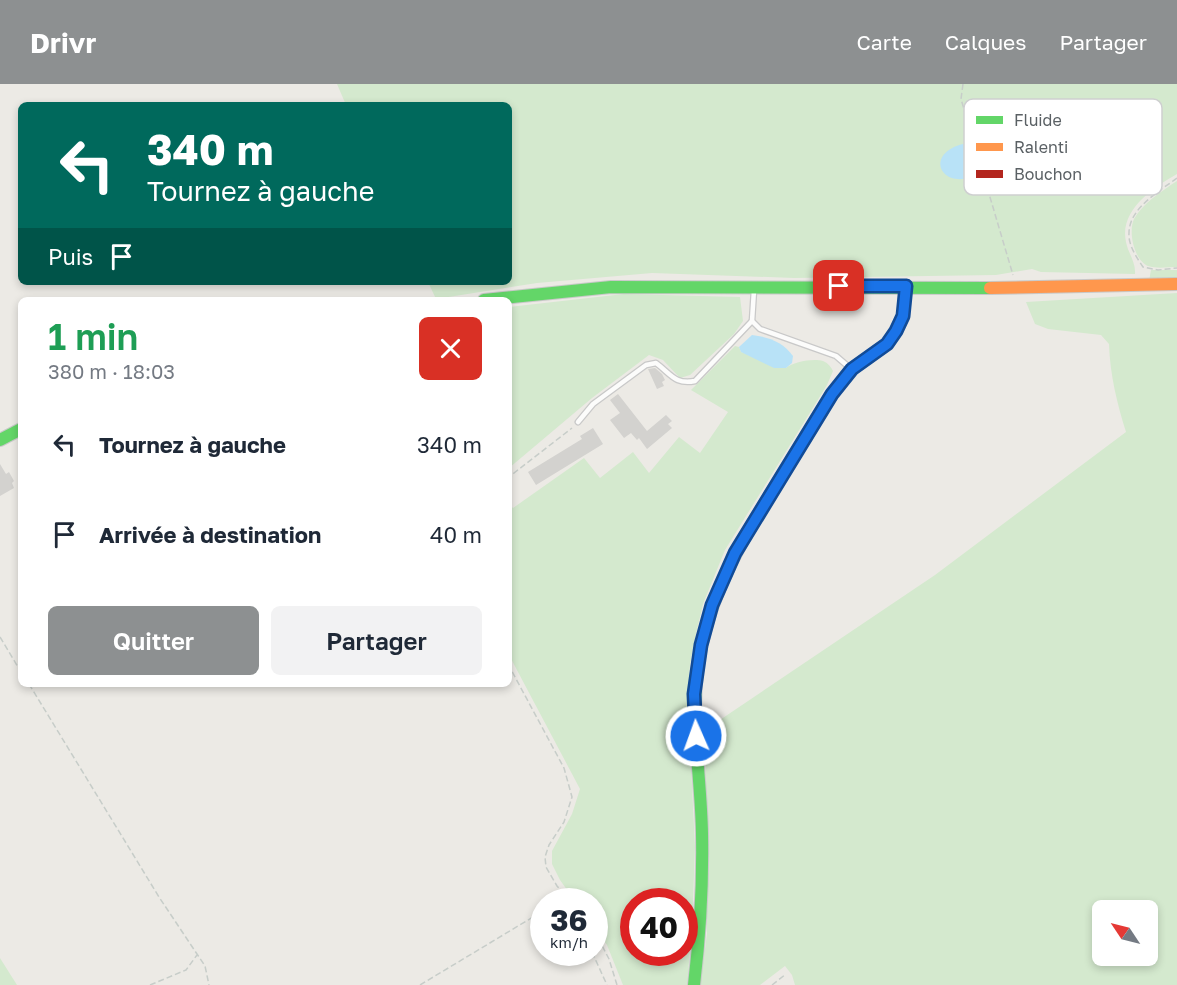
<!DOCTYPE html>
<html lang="fr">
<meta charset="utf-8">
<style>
body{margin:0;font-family:"Golos Text",sans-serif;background:#f2f2f3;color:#1f2937;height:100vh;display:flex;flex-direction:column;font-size:22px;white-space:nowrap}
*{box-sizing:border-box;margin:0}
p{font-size:20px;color:#747a83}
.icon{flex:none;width:33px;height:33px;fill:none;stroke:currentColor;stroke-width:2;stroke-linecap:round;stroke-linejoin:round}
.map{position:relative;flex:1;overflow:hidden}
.drawer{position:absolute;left:18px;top:213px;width:494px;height:390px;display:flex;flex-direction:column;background:#fff;border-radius:9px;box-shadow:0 3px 9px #0003}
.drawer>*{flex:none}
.banner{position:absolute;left:18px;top:18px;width:494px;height:183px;border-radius:9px;box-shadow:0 3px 9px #0003;background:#00695c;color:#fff;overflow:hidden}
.needle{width:39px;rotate:305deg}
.controls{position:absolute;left:1092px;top:816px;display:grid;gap:12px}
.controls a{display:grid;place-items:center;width:66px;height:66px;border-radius:9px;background:#fff;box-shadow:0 3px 9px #0003;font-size:30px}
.speed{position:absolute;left:530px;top:804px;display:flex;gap:12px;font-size:30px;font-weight:700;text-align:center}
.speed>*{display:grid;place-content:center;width:78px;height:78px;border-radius:50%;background:#fff;box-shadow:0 3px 9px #0003;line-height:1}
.speed small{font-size:15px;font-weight:400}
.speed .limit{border:9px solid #d22;background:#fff;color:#111}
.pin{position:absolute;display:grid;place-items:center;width:51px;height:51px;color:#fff;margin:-26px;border-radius:12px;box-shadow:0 3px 9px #0006}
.me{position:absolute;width:66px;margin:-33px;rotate:358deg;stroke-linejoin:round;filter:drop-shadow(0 0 4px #0008)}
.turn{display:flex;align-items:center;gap:21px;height:126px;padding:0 30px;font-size:27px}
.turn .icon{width:78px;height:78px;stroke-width:2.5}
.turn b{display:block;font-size:42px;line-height:51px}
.then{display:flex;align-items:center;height:57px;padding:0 30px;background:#0003;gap:12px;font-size:22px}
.round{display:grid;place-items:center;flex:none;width:63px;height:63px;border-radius:9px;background:#f2f2f3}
.headline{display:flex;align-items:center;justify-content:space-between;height:102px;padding:0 30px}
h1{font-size:36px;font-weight:600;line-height:45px;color:#1e9e55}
.button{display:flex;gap:12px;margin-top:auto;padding:12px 30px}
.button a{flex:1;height:69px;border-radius:9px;background:#8d9091;color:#fff;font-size:24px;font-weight:600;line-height:69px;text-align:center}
.button a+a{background:#f2f2f3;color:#1f2937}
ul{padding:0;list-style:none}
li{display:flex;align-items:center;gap:18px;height:90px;padding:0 30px}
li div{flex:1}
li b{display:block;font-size:22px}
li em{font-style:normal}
header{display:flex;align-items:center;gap:36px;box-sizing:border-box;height:84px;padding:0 30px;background:#8d9091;color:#fff}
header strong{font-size:28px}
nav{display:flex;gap:33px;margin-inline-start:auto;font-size:21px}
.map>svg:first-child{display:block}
.green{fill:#d4e9ce;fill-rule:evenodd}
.water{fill:#b8e2f7}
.building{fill:#d3d2cf}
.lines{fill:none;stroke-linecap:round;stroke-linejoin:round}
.lane-casing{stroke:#c9c9c9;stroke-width:7}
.fast-casing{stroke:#c9c9c9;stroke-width:14}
.slow-casing{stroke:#c9c9c9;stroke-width:14}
.jam-casing{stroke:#c9c9c9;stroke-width:14}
.path{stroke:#c7cdc9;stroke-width:1.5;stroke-dasharray:6 3;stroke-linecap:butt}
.lane{stroke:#fcfcfb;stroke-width:4.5}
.fast{stroke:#63d668;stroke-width:12}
.slow{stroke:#ff974d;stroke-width:12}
.jam{stroke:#b3261e;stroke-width:12}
.route-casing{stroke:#114b97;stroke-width:15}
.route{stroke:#1a73e8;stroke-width:10}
.key{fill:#fff;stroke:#cecfd0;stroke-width:1.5}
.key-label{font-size:16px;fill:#5a6064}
</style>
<header>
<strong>Drivr</strong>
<nav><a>Carte</a><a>Calques</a><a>Partager</a></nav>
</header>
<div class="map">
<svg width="1177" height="901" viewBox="0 0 1177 901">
<rect width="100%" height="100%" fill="#eceae5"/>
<g class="green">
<path d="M337 0H1177V90C1153 104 1119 126 1126 158 1128 169 1136 178 1135 190L1041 188 1032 185 996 191 794 194 652 189 537 199 436 215 428 198H508V21H346Z"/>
<path d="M1177 97V183C1168 183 1157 185 1148 182 1134 176 1128 148 1134 135 1143 119 1162 107 1177 97Z"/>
<polygon points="1151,186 1177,186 1177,195 1149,197"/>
<path d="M1177 209V901H795L792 891 785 882 760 901H700L707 850 705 646 935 491 1126 348C1117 319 1110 291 1109 260L1101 251 1048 245 1035 240 1026 218ZM1102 826H1148V872H1102Z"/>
<polygon points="624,210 740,213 743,237 734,250 690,291 680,294 663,276 649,271 592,314 509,384 509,223"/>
<path d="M735 262 739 263 741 268 786 284C793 278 813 274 823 277 828 279 831 283 833 287L827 301 725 466 703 520 696 550 690 580 688 619 695 763 692 844 687 901H623L607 861 594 844V818L575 817 560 796 552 780V767L572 730 580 705 509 571 508 419 513 424 584 374 600 394 633 368 649 389 679 353 700 369 728 328 691 306ZM633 818H684V868H633Z"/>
<polygon points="0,874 17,901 0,901"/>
</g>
<g class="water">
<path d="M963 60 968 64 974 87 971 93C941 104 924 70 963 60Z"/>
<path d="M752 251C769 253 783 258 793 272L792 279 786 284H774L741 268 739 263Z"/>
</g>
<g class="building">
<polygon points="655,284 662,290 665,296 662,298 664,302 657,305 648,285"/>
<polygon points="618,310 647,347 666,331 672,337 668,340 672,344 647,365 639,354 637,356 631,349 624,354 610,336 620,329 610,316"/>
<polygon points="593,344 603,360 536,401 528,388 582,355 580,352"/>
<polygon points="0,380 6,390 9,388 14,397 12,399 14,404 0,412"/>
</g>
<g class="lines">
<defs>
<g id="lane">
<polyline points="754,206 752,237 760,245 836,272 850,284"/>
<path d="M578 338 593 320 646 281 656 279C671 290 675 301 695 297L752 237"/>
</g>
<g id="fast">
<polyline points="484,216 611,203 990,204"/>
<polyline points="0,356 21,345"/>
<path d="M694 901C700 851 703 801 702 750 701 687 687 622 702 559 712 514 732 474 756 434"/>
</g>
<polyline id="slow" points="990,204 1177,200"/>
<polyline id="jam" points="756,434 832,310 852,285 887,260 896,247 903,232 906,202"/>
</defs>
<use href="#lane" class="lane-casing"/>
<use href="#fast" class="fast-casing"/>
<use href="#slow" class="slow-casing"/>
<use href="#jam" class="jam-casing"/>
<g class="path">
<polyline points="963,0 961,15 1013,191"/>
<path d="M1177 94C1160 107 1129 124 1129 149 1128 161 1137 174 1143 183L1158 186 1177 184"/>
<polyline points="508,397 514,389 572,344"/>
<polyline points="0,553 21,588"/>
<polyline points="508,580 564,684 572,713 564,738 549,761 545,773 546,783 557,802 571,818"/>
<polyline points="29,600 159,813 205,882 209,901"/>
<polyline points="594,846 609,875 617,901"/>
<polyline points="592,868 607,901"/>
<polyline points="150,901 186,886 197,871"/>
<polyline points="420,901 543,827"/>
<polyline points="772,901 786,890"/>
</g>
<use href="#lane" class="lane"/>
<use href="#fast" class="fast"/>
<use href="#slow" class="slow"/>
<use href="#jam" class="jam"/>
</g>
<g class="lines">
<defs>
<polyline id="route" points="696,652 694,610 701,561 712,521 735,469 832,310 852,285 887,260 896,247 903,232 906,202 839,202"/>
</defs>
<use href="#route" class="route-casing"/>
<use href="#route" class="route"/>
</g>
<rect x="964" y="15" width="198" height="96" rx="9" class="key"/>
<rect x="976" y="32" width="27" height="8" fill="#63d668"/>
<rect x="976" y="59" width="27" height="8" fill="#ff974d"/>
<rect x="976" y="86" width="27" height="8" fill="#b3261e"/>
<g class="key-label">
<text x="1014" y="42">Fluide</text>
<text x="1014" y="69">Ralenti</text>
<text x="1014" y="96">Bouchon</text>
</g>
</svg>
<div class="controls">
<a><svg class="needle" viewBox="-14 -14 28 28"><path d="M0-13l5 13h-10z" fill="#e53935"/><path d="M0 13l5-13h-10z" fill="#747a83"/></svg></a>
</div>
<div class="speed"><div>36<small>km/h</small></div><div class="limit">40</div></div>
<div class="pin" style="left:839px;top:202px;background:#d93025"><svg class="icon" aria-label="arrive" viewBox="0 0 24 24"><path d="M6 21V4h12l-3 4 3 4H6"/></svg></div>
<svg class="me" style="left:696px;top:652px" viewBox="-20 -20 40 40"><circle r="17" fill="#1a73e8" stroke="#fff" stroke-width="3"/><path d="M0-11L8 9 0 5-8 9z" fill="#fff"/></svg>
<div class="banner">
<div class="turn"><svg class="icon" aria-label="left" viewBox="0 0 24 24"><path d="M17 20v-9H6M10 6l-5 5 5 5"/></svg><div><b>340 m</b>Tournez à gauche</div></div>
<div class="then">Puis<svg class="icon" aria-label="arrive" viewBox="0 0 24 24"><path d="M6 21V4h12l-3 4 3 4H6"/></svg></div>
</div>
<section class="drawer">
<div class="headline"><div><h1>1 min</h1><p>380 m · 18:03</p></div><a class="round" style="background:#d93025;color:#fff"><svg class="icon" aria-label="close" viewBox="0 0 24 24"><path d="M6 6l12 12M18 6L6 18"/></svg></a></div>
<ul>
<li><svg class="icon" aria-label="left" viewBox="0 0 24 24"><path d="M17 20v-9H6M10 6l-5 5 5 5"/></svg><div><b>Tournez à gauche</b></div><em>340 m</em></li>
<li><svg class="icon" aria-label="arrive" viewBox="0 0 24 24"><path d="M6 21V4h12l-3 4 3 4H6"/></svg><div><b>Arrivée à destination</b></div><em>40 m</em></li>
</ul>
<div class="button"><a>Quitter</a><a>Partager</a></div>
</section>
</div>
